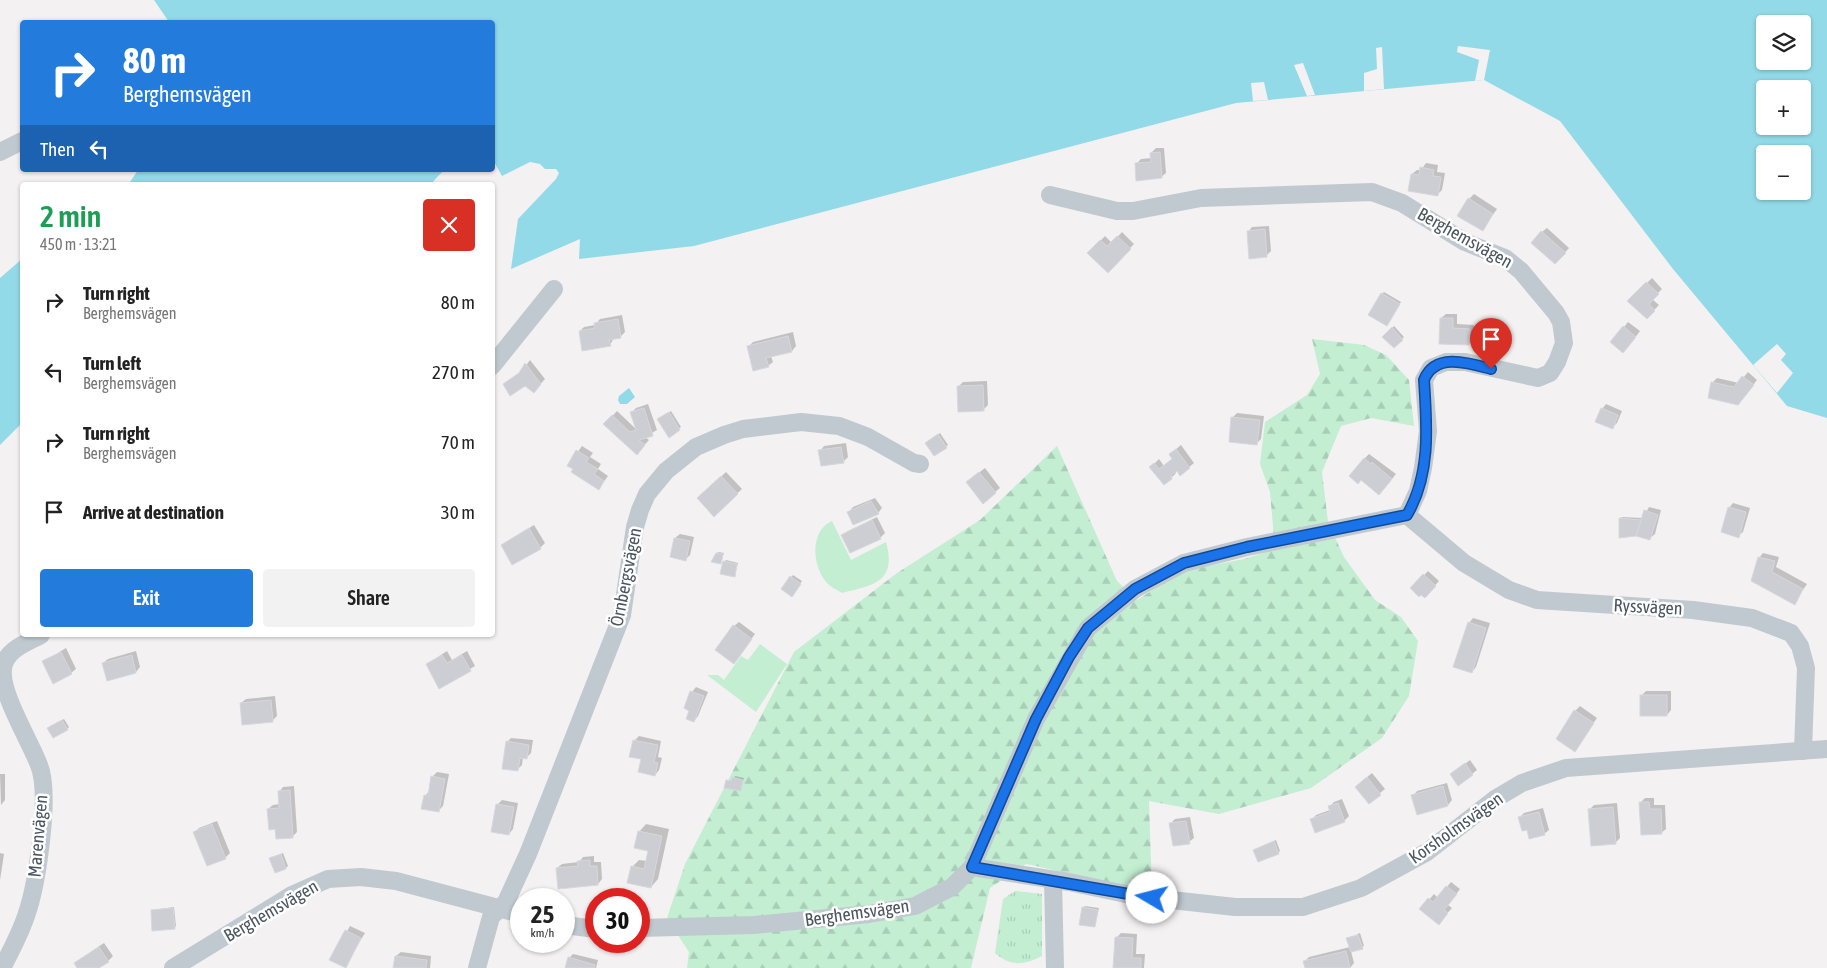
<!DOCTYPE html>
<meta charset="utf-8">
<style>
body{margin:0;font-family:"Asap Condensed",sans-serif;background:#f2f2f2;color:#222;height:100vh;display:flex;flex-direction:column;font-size:19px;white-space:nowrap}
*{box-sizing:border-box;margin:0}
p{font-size:16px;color:#767676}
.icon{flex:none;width:28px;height:28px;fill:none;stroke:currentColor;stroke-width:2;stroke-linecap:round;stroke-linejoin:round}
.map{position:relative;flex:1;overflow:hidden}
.panel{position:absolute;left:20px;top:182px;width:475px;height:455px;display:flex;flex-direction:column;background:#fff;border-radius:5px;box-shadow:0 1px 4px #0004}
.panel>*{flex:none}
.banner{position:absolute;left:20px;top:20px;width:475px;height:152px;border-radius:5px;box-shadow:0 1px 4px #0004;background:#237bdc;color:#fff;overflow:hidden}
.tools{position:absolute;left:1756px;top:15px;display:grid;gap:10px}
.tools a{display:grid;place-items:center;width:55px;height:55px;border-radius:5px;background:#fff;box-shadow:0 1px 4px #0004;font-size:25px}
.speed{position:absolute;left:510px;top:888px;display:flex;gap:10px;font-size:25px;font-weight:700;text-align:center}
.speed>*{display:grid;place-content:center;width:65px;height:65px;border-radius:50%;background:#fff;box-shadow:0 1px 4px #0004;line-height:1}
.speed small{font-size:12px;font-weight:400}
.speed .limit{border:8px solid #d22;background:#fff;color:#111}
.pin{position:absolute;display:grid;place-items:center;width:42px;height:42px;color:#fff;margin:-51px -21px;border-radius:50% 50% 50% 0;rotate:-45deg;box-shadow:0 0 5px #0007}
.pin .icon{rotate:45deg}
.me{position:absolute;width:55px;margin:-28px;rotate:278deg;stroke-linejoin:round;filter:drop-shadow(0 0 4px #0008)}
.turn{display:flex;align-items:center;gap:18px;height:105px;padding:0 20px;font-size:22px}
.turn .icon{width:65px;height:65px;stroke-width:2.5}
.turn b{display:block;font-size:35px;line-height:42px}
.then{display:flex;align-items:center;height:48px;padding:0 20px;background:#0003;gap:10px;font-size:19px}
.round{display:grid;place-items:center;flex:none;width:52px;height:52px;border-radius:5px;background:#f2f2f2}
.head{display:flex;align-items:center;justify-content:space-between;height:85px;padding:0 20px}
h1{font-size:30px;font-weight:600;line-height:38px;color:#1e9e55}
.button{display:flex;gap:10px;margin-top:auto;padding:10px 20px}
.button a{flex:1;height:58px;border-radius:5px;background:#237bdc;color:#fff;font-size:20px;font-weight:600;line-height:58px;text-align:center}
.button a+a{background:#f2f2f2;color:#222}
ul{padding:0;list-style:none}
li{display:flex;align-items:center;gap:15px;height:70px;padding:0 20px}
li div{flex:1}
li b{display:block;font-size:19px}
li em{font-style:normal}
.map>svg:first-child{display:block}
.forest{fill:url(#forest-firs)}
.park{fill:url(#park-tufts)}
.garden{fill:#c3eed2}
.water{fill:#93dae8;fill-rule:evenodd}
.pier{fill:#f3f1f2}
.shadow{fill:#0003}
.building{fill:#ccced3;stroke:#d6d8dc}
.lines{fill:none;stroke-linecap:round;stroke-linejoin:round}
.minor{stroke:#c0c9cf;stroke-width:18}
.route-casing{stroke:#114b97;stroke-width:12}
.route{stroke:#1a73e8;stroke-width:9}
.labels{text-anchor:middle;stroke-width:5;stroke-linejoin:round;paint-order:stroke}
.street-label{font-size:18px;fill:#4a555e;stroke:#fff}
</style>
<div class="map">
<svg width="1827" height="968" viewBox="0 0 1827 968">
<defs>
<pattern id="forest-firs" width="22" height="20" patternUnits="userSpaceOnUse" patternTransform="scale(1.25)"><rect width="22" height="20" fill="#c3eed2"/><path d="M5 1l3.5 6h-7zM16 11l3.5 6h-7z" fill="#a9ceb7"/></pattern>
<pattern id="park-tufts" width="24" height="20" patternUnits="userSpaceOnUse" patternTransform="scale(1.25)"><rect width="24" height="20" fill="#c3eed2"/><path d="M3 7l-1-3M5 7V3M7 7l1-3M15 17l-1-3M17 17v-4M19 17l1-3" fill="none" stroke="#a9ceb7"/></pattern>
</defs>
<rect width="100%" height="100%" fill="#f3f1f2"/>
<path class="forest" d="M1312 339 1364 345 1386 355 1409 380 1414 426 1371 418 1341 426 1322 472 1328 522 1344 557 1375 600 1401 617 1418 641 1409 696 1382 738 1311 788 1219 814 1149 801 1152 892C1109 889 1069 872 1026 864L990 888 971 968H687L689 952 667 918 685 864 794 652 897 573 980 520 1057 446 1117 581 1137 600 1182 571 1244 559 1275 549 1270 492 1260 464 1265 422 1307 395 1320 374Z"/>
<path class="park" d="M1015 891 1042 894V956C1024 965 1011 967 995 953L1003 899Z"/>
<g class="garden">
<path d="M832 521 851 560 886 542C897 582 874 585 842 593 838 590 832 588 828 584 812 568 809 531 832 521Z"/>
<polygon points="760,644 787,664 756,712 707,675 718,675 724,680 741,656 748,660"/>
</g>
<g class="water">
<path d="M154 0H1827V418L1787 406 1673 269 1560 121 1484 80 1236 103 694 246 579 259 580 239 511 269 518 219 556 179 559 173 556 169H545L540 164 530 162 502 176 493 160 492 22H169ZM1765 24H1802V61H1765ZM1765 89H1802V126H1765ZM1765 154H1802V191H1765Z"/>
<polygon points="138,170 449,170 442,172 430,185 128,185"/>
<polygon points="22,259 22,423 0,445 0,278"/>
<polygon points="629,388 635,397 627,404 620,404 618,400 619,396"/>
</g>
<g class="pier">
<polygon points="1458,46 1490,50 1484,80 1475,81 1479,60 1457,52"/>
<polygon points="1382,47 1384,89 1364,91 1364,73 1377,69 1376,48"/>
<polygon points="1303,63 1315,95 1307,96 1294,65"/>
<polygon points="1264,82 1268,100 1253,101 1251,83"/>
<polygon points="1777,344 1786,354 1781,360 1793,373 1777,393 1753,365"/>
</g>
<g class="shadow">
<polygon points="1156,148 1164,148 1166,173 1161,177 1136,164 1141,159 1152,158 1151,153"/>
<polygon points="1426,163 1438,165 1437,172 1445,173 1442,190 1438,194 1410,190 1412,174 1417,170 1421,170"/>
<polygon points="1474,194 1497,209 1482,230 1469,199"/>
<polygon points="1269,226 1271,251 1267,255 1248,232 1252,227"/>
<polygon points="1547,228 1569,248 1560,258 1542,232"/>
<polygon points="1122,232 1134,244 1108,271 1089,253 1105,236 1112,243"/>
<polygon points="1652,278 1662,289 1652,299 1659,305 1647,317 1629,301"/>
<polygon points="1384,292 1401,302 1388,322 1382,294"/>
<polygon points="1446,314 1457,314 1457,324 1474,325 1473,340 1469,344 1441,318"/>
<polygon points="622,315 625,332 620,337 614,338 610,345 580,331 584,327 595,325 600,319"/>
<polygon points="1628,322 1640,331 1628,347 1624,327"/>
<polygon points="1394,326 1404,337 1394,347 1384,337"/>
<polygon points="793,332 796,346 792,351 771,356 773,362 768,366 749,346 753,342"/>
<polygon points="530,360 545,379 538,387 504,384 522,371"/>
<polygon points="1748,372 1757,380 1742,399 1712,383 1717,378 1739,383"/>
<polygon points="987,381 988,405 983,410 958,387 963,382"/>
<polygon points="648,404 657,430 645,437 649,440 637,453 605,424 617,411 637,430 632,412 636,408"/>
<polygon points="1606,404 1622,411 1617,423 1613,427 1602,409"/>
<polygon points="671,411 681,427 669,436 660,418"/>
<polygon points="1237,413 1264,416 1261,439 1257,443 1232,418"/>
<polygon points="940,433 948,445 934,454 929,441"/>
<polygon points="846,443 848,457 843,462 820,451 824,446"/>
<polygon points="1181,445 1194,463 1181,474 1174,465 1176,473 1171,478 1151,467 1159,459 1164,466 1173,458 1175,450"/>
<polygon points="582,446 593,453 590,457 601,464 598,469 608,476 599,488 568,465"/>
<polygon points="1369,454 1396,474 1384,489 1364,459"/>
<polygon points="985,468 1000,488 995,492 972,478"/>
<polygon points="726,472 742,489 714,515 698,498"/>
<polygon points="875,498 882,508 878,513 849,512 853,507"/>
<polygon points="1733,503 1750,508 1743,532 1738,536 1729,508"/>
<polygon points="1649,507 1661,510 1655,534 1650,538 1620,519 1622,517 1643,518"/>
<polygon points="877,517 885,533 880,538 843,535 848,531"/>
<polygon points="534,525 545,543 540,548 502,545"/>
<polygon points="680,534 694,537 690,555 686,559 675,538"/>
<polygon points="719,552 724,553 720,563 717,553"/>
<polygon points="1763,553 1779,557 1776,567 1807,584 1794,603 1759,558"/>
<polygon points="726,560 738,563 734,576 724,562"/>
<polygon points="1428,571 1439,581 1425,597 1412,588"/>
<polygon points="793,575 802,581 794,593 782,588"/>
<polygon points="1473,618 1490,623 1476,667 1472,672 1469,623"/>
<polygon points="739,622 755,634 738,657 734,626"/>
<polygon points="66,648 76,669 71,673 43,662"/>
<polygon points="136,651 140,667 136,672 108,680 103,663 108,659"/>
<polygon points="447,651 452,660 467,651 475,666 440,687 427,664"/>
<polygon points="696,687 708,692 698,716 694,721 690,710 692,692"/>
<polygon points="1646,691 1671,691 1671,710 1667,715 1641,696"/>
<polygon points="275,696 277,716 273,720 243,723 241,703 246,699"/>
<polygon points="1580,706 1597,718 1575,750 1575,711"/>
<polygon points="64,719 69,727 67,729 50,726"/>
<polygon points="639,736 661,741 658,757 662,758 659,770 655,775 642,758 634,741"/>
<polygon points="511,738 533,740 531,753 526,758 523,757 522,765 518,769 507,742"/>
<polygon points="1470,760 1477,770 1459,784 1452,774"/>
<polygon points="437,772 449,774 443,806 438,811 425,796 430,790 432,777"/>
<polygon points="1372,773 1385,789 1369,802 1361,782"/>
<polygon points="0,774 5,774 5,800 1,805"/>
<polygon points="735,776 744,778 740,790 727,781 733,780"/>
<polygon points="1447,783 1452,800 1448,805 1413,796 1417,791"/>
<polygon points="294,786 297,832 292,837 276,828 268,809 273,805 280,804 279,792 283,787"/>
<polygon points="1645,798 1654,798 1654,805 1665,805 1666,829 1661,833 1640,803"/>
<polygon points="1342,799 1349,816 1344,821 1312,820 1316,815 1330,810 1329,807 1334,802"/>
<polygon points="502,800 518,803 513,829 509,834 497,805"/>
<polygon points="1617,803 1620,838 1615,843 1590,809 1594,805"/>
<polygon points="1543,808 1549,830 1544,834 1527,828 1520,817 1524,813"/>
<polygon points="1190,817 1194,838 1189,842 1170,824 1175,819"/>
<polygon points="217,821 230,853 225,858 195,832 199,828"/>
<polygon points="646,824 669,829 658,879 651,887 632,867 639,860 647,861 649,850 639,832"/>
<polygon points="1276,840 1280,851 1278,853 1254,850"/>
<polygon points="0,853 4,854 0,880"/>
<polygon points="283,853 288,866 286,868 271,858"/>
<polygon points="594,856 594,862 601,862 602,879 598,884 557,868 562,864 579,862 583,857"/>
<polygon points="1451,882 1460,889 1448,905 1452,908 1443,918 1421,909 1434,894 1438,898"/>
<polygon points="1085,906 1099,908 1095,926 1083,908"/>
<polygon points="174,907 176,926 174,928 152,910"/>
<polygon points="350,926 365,933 345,966 331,959"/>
<polygon points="1121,933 1137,934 1136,954 1145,954 1144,968 1114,968 1116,938"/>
<polygon points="1360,933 1364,946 1351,951 1354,963 1350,968 1306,968 1304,962 1309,957 1350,947 1348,939"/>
<polygon points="104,943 113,956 108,961 99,966 100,968 78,968 75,963 80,959"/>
<polygon points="401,952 431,956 430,968 395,968 396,956"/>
<polygon points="573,954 598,960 596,968 566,968 569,958"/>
</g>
<g class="building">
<polygon points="1160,152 1162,178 1136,181 1135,163 1151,162 1150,153"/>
<polygon points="1420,167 1434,170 1433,176 1441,177 1438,196 1408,191 1411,174 1419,175"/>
<polygon points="1468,198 1493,214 1483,231 1457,216"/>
<polygon points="1265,229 1267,257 1249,259 1247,231"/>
<polygon points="1541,231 1566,253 1555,264 1531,243"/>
<polygon points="1117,236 1131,249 1108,273 1087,253 1100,240 1107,246"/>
<polygon points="1646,282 1659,294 1649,304 1655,311 1647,319 1627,301"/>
<polygon points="1381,293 1400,304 1387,326 1368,315"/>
<polygon points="1440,318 1453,318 1453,328 1470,329 1469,345 1439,344"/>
<polygon points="618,319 621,338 609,340 611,346 582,351 579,331 595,328 594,323"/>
<polygon points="1623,326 1636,337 1623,353 1610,342"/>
<polygon points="1392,327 1403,340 1394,348 1382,337"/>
<polygon points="788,336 792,352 766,358 769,367 753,371 747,346"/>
<polygon points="525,363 541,384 534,393 525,386 510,396 503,384 519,373"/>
<polygon points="1742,376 1754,385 1738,405 1708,398 1711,382 1734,387"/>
<polygon points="983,385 984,411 958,412 957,386"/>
<polygon points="644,408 653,436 639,440 645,445 637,455 603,424 612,415 630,432 636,430 630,412"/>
<polygon points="1601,408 1618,415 1613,429 1595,422"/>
<polygon points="669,412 680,430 669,438 657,419"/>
<polygon points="1231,417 1260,420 1257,445 1229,442"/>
<polygon points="938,434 947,448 934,456 925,443"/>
<polygon points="841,447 844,463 821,466 818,450"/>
<polygon points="1176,449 1190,468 1180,476 1177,471 1171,475 1172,479 1164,485 1149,467 1154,463 1159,469 1172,459 1169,454"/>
<polygon points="576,450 589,458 586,462 598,469 594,474 604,481 599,490 571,472 573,469 567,466"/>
<polygon points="1364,458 1371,464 1372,462 1392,479 1379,495 1361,480 1358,484 1349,476"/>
<polygon points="979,472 996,493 983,504 966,482"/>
<polygon points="721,476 738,494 714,517 697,498"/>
<polygon points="871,501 879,514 853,525 847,512"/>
<polygon points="1728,507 1746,512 1739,538 1721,532"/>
<polygon points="1644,510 1658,515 1650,540 1636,536"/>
<polygon points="1619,518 1641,520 1636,536 1619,538"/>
<polygon points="872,520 881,539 850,553 841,535"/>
<polygon points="529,528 541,549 512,565 501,545"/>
<polygon points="674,538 690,541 686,561 670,557"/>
<polygon points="716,553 723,554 721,564 711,562"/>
<polygon points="1758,557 1775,561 1772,572 1803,589 1795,605 1751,581"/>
<polygon points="723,561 737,564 735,577 720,574"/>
<polygon points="1423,574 1436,586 1425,598 1421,595 1419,597 1410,588"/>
<polygon points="790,576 801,584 792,597 781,589"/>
<polygon points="1468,622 1486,628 1472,673 1453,667"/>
<polygon points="733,625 752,639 734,664 715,650"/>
<polygon points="61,652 72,674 53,684 42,661"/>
<polygon points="132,655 136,673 107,681 102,663"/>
<polygon points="442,655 447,663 462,655 471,671 439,689 426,664"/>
<polygon points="690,691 704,696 694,722 686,719 689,711 684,708"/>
<rect x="1640" y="695" width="27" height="21"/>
<polygon points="271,700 273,722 242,725 240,703"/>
<polygon points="1574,710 1594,723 1575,752 1556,739"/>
<polygon points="62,720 68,730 53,738 47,728"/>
<polygon points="633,740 658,745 654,762 658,763 655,776 638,772 641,759 629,757"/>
<polygon points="506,741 529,745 527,759 520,758 518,771 502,769"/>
<polygon points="1465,763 1473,775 1458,786 1450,774"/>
<polygon points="431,776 445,779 439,812 421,809 424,795 428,796"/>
<polygon points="732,777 743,780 741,791 724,788 726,780 731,781"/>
<polygon points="1367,777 1381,795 1369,804 1355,787"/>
<polygon points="1443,786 1448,806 1417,815 1411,795"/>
<polygon points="290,790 293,838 276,839 275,829 269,830 267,809 279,808 278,791"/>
<polygon points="1639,802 1649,802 1650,809 1661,809 1662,834 1641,835"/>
<polygon points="1338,803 1345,822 1315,833 1310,819 1330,812 1328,806"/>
<polygon points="496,804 514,807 509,835 491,832"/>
<polygon points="1613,807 1616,844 1591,846 1588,809"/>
<polygon points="1539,812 1545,835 1529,839 1527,830 1522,831 1518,817"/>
<polygon points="1186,821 1190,844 1173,846 1169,823"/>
<polygon points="212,824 226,859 207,866 193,832"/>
<polygon points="638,831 662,836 651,888 627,883 631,866 644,869 648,851 634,848"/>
<polygon points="1274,841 1279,854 1258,862 1253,850"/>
<polygon points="281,854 286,869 275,873 269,858"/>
<polygon points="590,860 590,866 597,866 598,885 558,889 556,868 578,866 577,861"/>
<polygon points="1446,886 1457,894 1444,910 1448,913 1439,925 1419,909 1428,898 1433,902"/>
<polygon points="1082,907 1098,910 1095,927 1079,925"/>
<polygon points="173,908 175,929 152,931 151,910"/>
<polygon points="345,930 361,938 346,968 329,960"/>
<polygon points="1358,935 1363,949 1351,952 1346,938"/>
<polygon points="1115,937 1133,938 1132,958 1141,958 1141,968 1113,968"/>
<polygon points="99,947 109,962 99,968 77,968 74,963"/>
<polygon points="1346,951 1350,968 1305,968 1303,961"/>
<polygon points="395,956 427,960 426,968 393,968"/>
<polygon points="568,957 595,965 594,968 565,968"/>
</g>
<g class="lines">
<g class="minor">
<polyline points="0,152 22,141"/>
<polyline points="492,366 554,289"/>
<polyline points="1407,515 1464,563 1509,590 1537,600 1693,610 1752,618 1791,633 1800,646 1806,668 1803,751"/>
<polyline points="972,867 1069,882 1135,896 1235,907 1303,907 1361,888 1427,852 1495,799 1522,783 1566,768 1827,749"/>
<polyline points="1053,880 1055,968"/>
<polyline points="564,925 596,929"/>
<polyline points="639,928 754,925 869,914 915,906 952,887 972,867 1036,719 1088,628 1135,589 1184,563 1247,547 1407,515 1418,491 1423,468 1428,431 1424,380 1431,368 1446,362 1465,362 1538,378 1550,373 1557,362 1564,343 1561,322 1556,313 1521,271 1505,258 1465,242 1402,203 1372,192 1201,198 1133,211 1117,211 1050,195"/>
<path d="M2 968C11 951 20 934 26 916 37 885 51 794 39 765 30 741 0 693 3 669 5 650 26 643 41 635"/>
<polyline points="173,968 292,895 328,879 361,877 396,881 521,914"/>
<polyline points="477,968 491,917 506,902 528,854 622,615 635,527 640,510 647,494 666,471 696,447 724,435 743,429 801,422 839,426 868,437 914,463 920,464"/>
</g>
</g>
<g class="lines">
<defs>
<path id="route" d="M1152 898 972 867 1036 719 1069 657 1088 628 1135 589 1184 563 1247 547 1407 515C1431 474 1427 426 1424 380 1435 352 1469 363 1491 369"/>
</defs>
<use href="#route" class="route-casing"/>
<use href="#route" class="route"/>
</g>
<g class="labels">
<g class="street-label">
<text transform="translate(1465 238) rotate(29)" y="6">Berghemsvägen</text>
<text transform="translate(626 577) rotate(-79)" y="6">Örnbergsvägen</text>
<text transform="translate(1648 607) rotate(3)" y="6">Ryssvägen</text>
<text transform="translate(1456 828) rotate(-35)" y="6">Korsholmsvägen</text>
<text transform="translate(38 836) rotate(-85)" y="6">Marenvägen</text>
<text transform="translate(271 911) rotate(-30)" y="6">Berghemsvägen</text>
<text transform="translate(857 913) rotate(-8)" y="6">Berghemsvägen</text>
</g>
</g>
</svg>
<div class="tools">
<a><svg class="icon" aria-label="layers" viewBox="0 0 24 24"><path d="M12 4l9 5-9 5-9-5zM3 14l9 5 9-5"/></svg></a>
<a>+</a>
<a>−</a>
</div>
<div class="speed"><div>25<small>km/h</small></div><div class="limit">30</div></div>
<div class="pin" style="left:1491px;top:369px;background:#d93025"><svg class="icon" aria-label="arrive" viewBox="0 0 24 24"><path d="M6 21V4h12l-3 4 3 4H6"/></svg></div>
<svg class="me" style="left:1152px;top:898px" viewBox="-20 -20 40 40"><circle r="19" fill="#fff"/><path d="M0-13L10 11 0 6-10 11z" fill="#1a73e8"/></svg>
<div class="banner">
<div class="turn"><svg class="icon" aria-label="right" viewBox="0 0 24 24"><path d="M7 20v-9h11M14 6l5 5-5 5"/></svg><div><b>80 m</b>Berghemsvägen</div></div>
<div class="then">Then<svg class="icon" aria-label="left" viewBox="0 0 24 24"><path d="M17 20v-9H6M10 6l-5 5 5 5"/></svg></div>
</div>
<section class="panel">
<div class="head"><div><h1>2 min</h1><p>450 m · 13:21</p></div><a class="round" style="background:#d93025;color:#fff"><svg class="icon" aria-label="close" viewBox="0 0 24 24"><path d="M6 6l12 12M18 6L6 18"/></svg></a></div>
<ul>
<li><svg class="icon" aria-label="right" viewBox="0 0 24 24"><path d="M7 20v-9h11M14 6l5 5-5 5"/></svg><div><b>Turn right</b><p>Berghemsvägen</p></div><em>80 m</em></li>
<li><svg class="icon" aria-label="left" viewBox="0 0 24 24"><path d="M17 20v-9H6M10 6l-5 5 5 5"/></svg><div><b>Turn left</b><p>Berghemsvägen</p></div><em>270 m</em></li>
<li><svg class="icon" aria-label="right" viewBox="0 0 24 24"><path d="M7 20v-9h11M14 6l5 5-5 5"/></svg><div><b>Turn right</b><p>Berghemsvägen</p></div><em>70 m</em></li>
<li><svg class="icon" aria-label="arrive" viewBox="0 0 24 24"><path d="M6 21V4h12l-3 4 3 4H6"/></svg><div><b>Arrive at destination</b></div><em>30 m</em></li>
</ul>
<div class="button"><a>Exit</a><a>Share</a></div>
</section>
</div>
